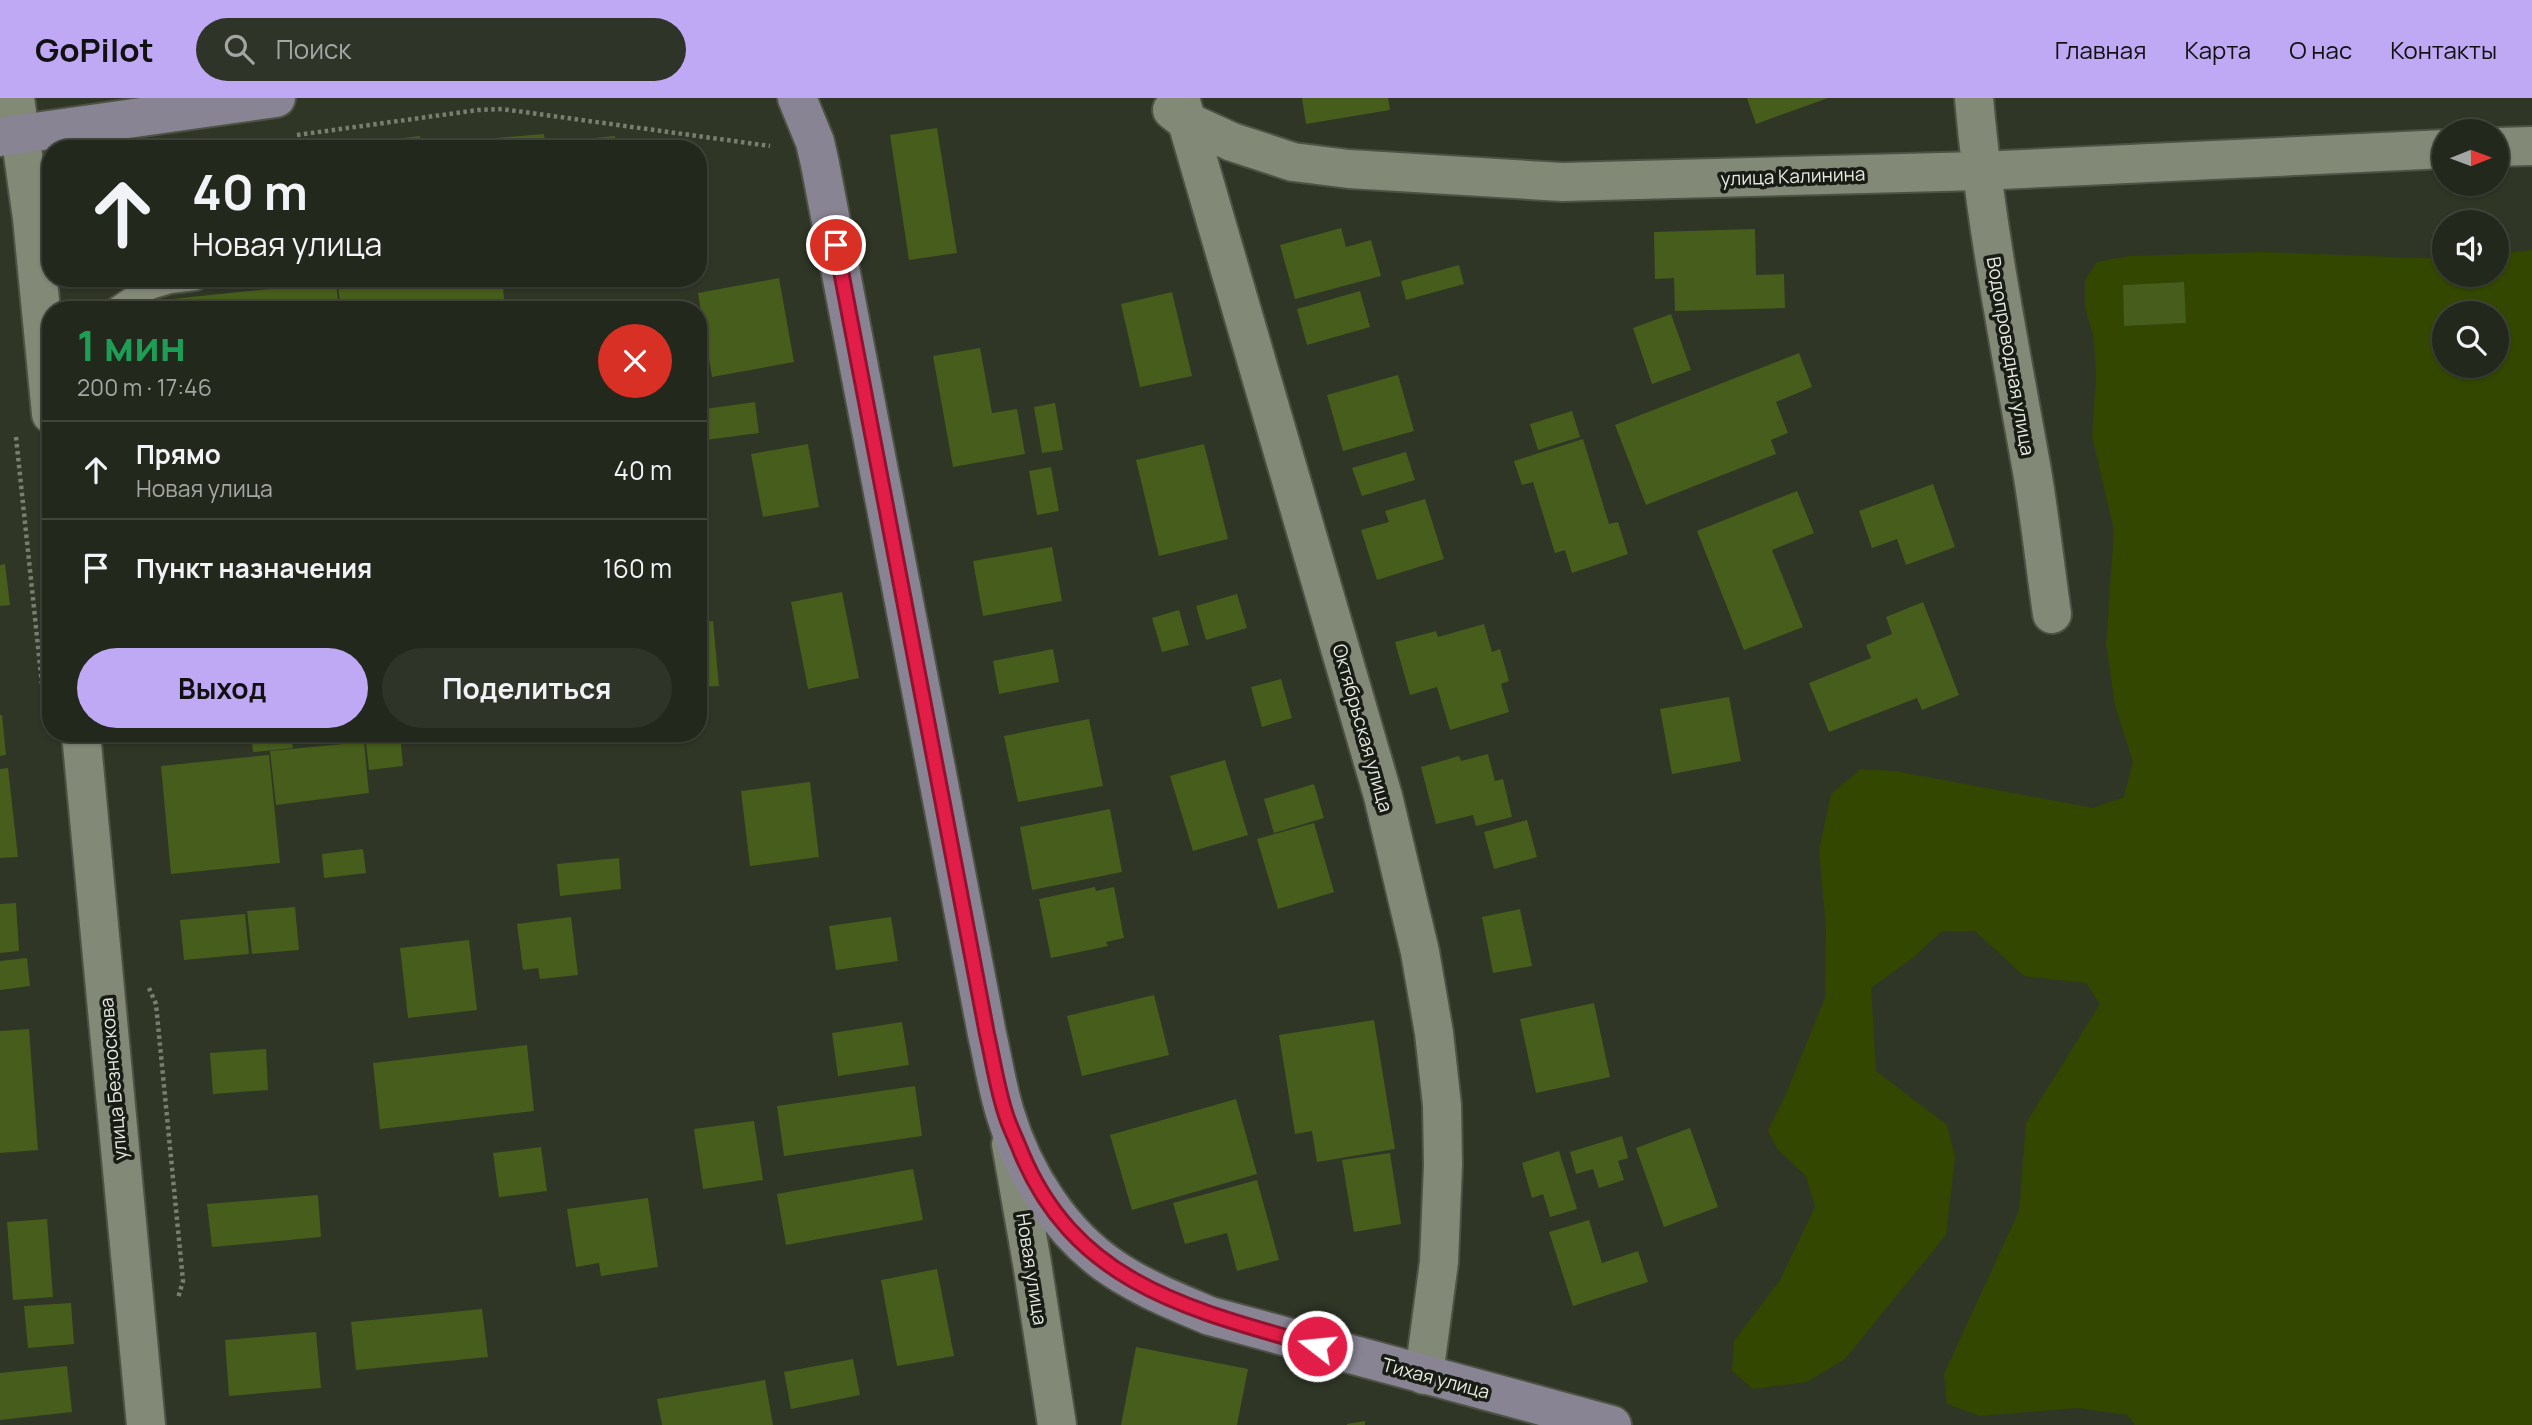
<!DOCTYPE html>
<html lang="ru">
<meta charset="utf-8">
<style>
body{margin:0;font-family:Manrope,sans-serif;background:#2f3429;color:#f1f3f6;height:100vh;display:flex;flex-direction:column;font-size:26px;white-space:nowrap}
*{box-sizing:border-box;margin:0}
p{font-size:23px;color:#a3a6a3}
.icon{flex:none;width:38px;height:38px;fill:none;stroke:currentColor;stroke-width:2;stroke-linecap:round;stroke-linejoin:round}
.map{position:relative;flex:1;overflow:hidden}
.drawer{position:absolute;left:42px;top:203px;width:665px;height:441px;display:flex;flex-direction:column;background:#23281c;border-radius:28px;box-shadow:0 2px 5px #0004,0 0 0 2px #40443b}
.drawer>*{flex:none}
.top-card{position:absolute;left:42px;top:42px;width:665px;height:147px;border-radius:28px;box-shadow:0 2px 5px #0004,0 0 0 2px #40443b;background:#23281c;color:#f1f3f6;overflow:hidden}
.needle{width:46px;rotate:89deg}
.fabs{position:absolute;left:2432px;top:21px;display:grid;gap:14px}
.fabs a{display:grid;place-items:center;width:77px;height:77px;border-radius:50%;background:#23281c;box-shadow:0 2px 5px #0004,0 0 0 2px #40443b;font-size:35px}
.pin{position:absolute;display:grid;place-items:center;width:60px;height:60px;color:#fff;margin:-30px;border:4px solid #fff;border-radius:50%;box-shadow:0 2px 7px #0007}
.me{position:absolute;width:77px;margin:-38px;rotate:286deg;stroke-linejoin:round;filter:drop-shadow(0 0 5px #0008)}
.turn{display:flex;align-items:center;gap:24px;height:147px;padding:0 35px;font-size:32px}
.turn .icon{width:91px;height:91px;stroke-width:2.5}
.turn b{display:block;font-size:49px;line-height:60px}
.round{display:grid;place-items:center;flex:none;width:74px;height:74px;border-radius:37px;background:#2f3429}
.summary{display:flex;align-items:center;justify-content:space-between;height:119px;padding:0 35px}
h1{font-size:42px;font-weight:700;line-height:52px;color:#1e9e55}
.cta{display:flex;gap:14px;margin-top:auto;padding:14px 35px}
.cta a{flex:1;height:80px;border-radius:42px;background:#bfa9f4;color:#111;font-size:28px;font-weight:700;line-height:80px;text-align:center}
.cta a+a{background:#2f3429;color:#f1f3f6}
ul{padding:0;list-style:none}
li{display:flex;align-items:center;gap:21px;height:98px;padding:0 35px;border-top:2px solid #40443b}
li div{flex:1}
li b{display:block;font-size:26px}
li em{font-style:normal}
header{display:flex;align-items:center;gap:42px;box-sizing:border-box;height:98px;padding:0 35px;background:#bfa9f4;color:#111}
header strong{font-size:33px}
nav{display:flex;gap:38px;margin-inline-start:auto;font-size:24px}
.search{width:490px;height:63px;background:#2f3429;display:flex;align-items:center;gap:18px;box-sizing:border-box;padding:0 24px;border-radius:38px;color:#a3a6a3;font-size:26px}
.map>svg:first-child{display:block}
.green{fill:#334700;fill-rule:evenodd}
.building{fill:#475d1b}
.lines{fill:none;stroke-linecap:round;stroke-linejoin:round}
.lane-casing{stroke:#4d5244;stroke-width:28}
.street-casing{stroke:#4d5244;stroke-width:42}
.secondary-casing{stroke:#4d5244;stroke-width:42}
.path{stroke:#787e70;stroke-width:4.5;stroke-dasharray:3.5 3.5;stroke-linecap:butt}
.lane{stroke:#828977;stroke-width:24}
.street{stroke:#828977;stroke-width:38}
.secondary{stroke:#888493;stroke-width:38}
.route-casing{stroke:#92132f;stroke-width:18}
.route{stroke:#e11d48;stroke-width:12}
.labels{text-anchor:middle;stroke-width:7;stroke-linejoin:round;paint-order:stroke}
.street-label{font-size:19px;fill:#e5e9df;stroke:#191c15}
</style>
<header>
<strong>GoPilot</strong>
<div class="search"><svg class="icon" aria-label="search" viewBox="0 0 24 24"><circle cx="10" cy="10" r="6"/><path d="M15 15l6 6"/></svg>Поиск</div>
<nav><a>Главная</a><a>Карта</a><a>О нас</a><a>Контакты</a></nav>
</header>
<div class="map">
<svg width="2532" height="1327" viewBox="0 0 2532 1327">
<rect width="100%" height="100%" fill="#2f3626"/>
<path class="green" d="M2532 152V1327H2135L2127 1317 2078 1310 1980 1318 1947 1306 1944 1276 2019 1113 2026 1025 2100 906 2086 885 2024 878 1975 833 1941 834 1914 859 1871 890 1876 973 1947 1027 1955 1059 1946 1137 1845 1261 1807 1284 1753 1291 1732 1273 1734 1243 1780 1182 1815 1109 1806 1078 1777 1051 1768 1032 1786 996 1825 900 1826 830 1819 752 1831 696 1861 671 1895 673 2093 710 2124 699 2133 664 2115 607 2106 546 2114 432 2092 338 2096 281 2094 240 2085 209V182L2097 164 2129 158 2263 154 2445 161V177H2497V156ZM2183 184 2186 225 2124 228 2123 187ZM2445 215H2497V268H2445Z"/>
<g class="building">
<polygon points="1302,0 1388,0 1390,12 1306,26"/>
<polygon points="1747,0 1828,0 1756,26"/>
<polygon points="937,30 957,155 909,162 890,37"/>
<polygon points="544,36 545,45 615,38 616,51 484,51 483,41"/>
<polygon points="420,38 421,51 325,51 325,49"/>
<polygon points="453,40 454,51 423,51 423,44"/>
<polygon points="1341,130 1346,149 1371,142 1381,178 1295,201 1280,147"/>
<polygon points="1755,131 1756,177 1784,176 1785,210 1675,213 1674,180 1655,181 1654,134"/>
<polygon points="1459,167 1464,186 1406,202 1401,183"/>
<polygon points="337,180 502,180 505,212 341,212"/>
<polygon points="779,180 794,264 712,279 698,195"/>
<polygon points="336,184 339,212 144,212 144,204"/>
<polygon points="2184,184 2186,225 2124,228 2123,187"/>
<polygon points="1360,193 1370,229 1307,247 1297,211"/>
<polygon points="1172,194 1192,278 1140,289 1121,206"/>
<polygon points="1671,216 1691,272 1652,286 1633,230"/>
<polygon points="980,250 992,315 1017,311 1025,356 953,369 933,258"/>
<polygon points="1799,255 1812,289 1776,304 1788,335 1771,342 1776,356 1646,407 1615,327"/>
<polygon points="1398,277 1414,333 1343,353 1327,297"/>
<polygon points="755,304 759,335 698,343 698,312"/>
<polygon points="1055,305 1063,352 1042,355 1034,309"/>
<polygon points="1572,313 1580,339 1538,352 1530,326"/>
<polygon points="1583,341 1609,426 1618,424 1628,456 1572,475 1565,452 1555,455 1533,384 1522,387 1514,363"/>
<polygon points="808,346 819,409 763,419 751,356"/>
<polygon points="1204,346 1228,441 1159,458 1136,362"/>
<polygon points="1406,354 1415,382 1362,398 1352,370"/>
<polygon points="1051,369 1059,413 1037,417 1029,373"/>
<polygon points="1933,386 1955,449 1906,467 1897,441 1872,450 1859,413"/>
<polygon points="1797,393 1814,435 1772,452 1803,529 1744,552 1697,433"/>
<polygon points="1425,401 1444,461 1377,482 1361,432 1389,424 1385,413"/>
<polygon points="1052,449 1062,503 983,518 973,463"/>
<polygon points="5,466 10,507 0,508 0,467"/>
<polygon points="842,494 859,580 808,591 791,504"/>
<polygon points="1237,496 1247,530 1206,542 1196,508"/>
<polygon points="1923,504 1959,597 1922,612 1917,600 1829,634 1809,585 1871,560 1866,547 1892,536 1886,519"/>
<polygon points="1179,512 1189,547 1162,554 1152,520"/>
<polygon points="713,523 719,588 698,589 698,524"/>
<polygon points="1484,526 1492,554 1500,551 1509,583 1501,586 1509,614 1450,632 1437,589 1410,597 1395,544 1436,533 1438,539"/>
<polygon points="1053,551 1059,584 999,596 993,563"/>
<polygon points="1281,581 1292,620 1262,629 1251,589"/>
<polygon points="1729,599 1741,663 1672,676 1660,611"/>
<polygon points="0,617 2,617 6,657 0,658"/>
<polygon points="1089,621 1103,688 1018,704 1004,638"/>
<polygon points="251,635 291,635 293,650 253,654"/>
<polygon points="365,635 400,635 403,668 369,672"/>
<polygon points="599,635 673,635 673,637 599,644"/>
<polygon points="364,644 369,695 276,707 270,653"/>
<polygon points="1488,656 1495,683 1503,681 1512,719 1476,728 1473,717 1436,726 1421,669 1459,658 1461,663"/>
<polygon points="269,657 280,765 171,776 161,668"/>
<polygon points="1225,662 1248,737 1193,753 1170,678"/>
<polygon points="8,670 18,759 0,760 0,671"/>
<polygon points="810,684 819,759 750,768 741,693"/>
<polygon points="1314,686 1324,720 1274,735 1264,701"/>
<polygon points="1110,711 1122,774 1032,792 1020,729"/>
<polygon points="1527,722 1537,759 1494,771 1484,734"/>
<polygon points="1314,725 1334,794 1278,811 1257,741"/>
<polygon points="363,751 366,775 324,780 322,756"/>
<polygon points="619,760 621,791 560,798 557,766"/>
<polygon points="1095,789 1096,793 1114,789 1124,840 1106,844 1108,848 1051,860 1039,801"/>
<polygon points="16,805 19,853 0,855 0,806"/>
<polygon points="295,809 299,852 252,856 247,813"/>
<polygon points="1520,811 1532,868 1493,875 1482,819"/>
<polygon points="245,816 249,856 184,862 180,822"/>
<polygon points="571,819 578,877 540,881 538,870 523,872 517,826"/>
<polygon points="891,819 898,863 836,872 829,828"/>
<polygon points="469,842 477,912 408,920 400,850"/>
<polygon points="27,860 30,888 0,892 0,863"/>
<polygon points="1154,897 1169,957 1082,978 1067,918"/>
<polygon points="1594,905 1610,979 1536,995 1520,921"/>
<polygon points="1374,922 1395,1051 1317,1064 1312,1033 1295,1036 1279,937"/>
<polygon points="902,924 909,967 838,978 832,935"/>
<polygon points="29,931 38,1052 0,1055 0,933"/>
<polygon points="527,947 534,1013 380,1031 373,965"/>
<polygon points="266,951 268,992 213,996 210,955"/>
<polygon points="915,988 922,1038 784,1058 777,1008"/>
<polygon points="1236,1001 1257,1076 1132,1112 1110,1037"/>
<polygon points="754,1023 763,1082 703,1091 694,1031"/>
<polygon points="1690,1030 1718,1109 1664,1129 1636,1050"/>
<polygon points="1622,1038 1628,1060 1618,1063 1624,1082 1599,1090 1593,1071 1576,1076 1570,1054"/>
<polygon points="541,1049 547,1093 499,1099 493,1055"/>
<polygon points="1559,1053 1577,1111 1550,1119 1543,1096 1532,1100 1522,1065"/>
<polygon points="1390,1055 1401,1126 1354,1134 1342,1062"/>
<polygon points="913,1071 923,1122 786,1147 777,1096"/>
<polygon points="1257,1082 1279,1162 1237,1173 1227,1135 1185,1146 1173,1105"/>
<polygon points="318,1097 321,1139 212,1149 207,1106"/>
<polygon points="648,1100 658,1169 601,1178 599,1165 576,1169 567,1111"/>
<polygon points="47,1121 53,1199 13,1202 7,1124"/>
<polygon points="1589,1122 1602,1165 1638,1153 1648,1184 1573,1208 1549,1134"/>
<polygon points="937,1171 954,1258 897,1268 881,1182"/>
<polygon points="71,1205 74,1246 28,1250 24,1208"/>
<polygon points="482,1211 488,1259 356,1272 351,1224"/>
<polygon points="316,1234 321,1290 229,1298 225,1242"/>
<polygon points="1136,1249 1248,1271 1237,1327 1121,1327"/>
<polygon points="853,1261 860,1297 791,1311 784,1274"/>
<polygon points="67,1268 72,1314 0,1322 0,1275"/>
<polygon points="765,1282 773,1327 662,1327 657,1301"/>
<polygon points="1365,1323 1365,1327 1347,1327 1347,1326"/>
</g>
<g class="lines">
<defs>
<polyline id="lane" points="116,212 150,189 170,183 195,180"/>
<g id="street">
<polyline points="15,0 32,120 51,316"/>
<polyline points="1180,0 1383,698 1420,854 1434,935 1442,1007 1443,1067 1439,1164 1424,1277"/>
<path d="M1974 0C1985 126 2010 249 2032 373 2040 420 2045 468 2052 516"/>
<polyline points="1172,12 1186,23 1232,44 1293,64 1349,71 1562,84 1980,73 2445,51"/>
<polyline points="2497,49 2532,48"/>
<polyline points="81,635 146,1327"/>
<polyline points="1011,1046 1032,1165 1057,1327"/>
</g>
<g id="secondary">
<path d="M797 0 815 44 820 66 987 936C993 962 997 989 1005 1015 1023 1075 1061 1136 1114 1171 1144 1191 1177 1204 1210 1218L1612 1327"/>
<polyline points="0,39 276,0"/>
</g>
</defs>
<use href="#lane" class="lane-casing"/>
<use href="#street" class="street-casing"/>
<use href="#secondary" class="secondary-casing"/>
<g class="path">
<polyline points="297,37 478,12 502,11 770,48"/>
<polyline points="16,339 45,615"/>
<polyline points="149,890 156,906 183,1183 178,1200"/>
</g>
<use href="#lane" class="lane"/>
<use href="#street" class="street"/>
<use href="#secondary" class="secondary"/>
</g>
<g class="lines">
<defs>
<path id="route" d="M836 147 987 936C993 962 997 989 1005 1014 1009 1028 1016 1041 1021 1054 1076 1187 1192 1212 1317 1248"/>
</defs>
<use href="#route" class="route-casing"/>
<use href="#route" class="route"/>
</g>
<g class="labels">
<g class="street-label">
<text transform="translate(1793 78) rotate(-2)" y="7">улица Калинина</text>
<text transform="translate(2011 258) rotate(80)" y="7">Водопроводная улица</text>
<text transform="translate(1363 630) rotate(74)" y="7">Октябрьская улица</text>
<text transform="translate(113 981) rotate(-95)" y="7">улица Безноскова</text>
<text transform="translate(1032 1171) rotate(81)" y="7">Новая улица</text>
<text transform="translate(1436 1280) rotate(15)" y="7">Тихая улица</text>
</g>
</g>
</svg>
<div class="fabs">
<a><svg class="needle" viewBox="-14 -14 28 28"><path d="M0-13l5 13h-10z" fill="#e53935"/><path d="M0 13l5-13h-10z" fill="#a3a6a3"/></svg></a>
<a><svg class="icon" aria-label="sound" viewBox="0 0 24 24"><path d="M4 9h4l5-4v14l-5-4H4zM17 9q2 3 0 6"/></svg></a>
<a><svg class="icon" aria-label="search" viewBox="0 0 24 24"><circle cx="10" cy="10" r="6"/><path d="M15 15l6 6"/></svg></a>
</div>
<div class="pin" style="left:836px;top:147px;background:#d93025"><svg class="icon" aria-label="arrive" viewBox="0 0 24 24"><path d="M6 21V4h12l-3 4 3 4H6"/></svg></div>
<svg class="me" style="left:1317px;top:1248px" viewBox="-20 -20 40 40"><circle r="17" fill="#e11d48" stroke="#fff" stroke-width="3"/><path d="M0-11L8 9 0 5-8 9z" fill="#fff"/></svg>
<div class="top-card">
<div class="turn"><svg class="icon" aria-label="ahead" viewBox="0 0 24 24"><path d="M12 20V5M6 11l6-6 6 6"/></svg><div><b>40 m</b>Новая улица</div></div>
</div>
<section class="drawer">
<div class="summary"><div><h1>1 мин</h1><p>200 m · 17:46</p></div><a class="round" style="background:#d93025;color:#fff"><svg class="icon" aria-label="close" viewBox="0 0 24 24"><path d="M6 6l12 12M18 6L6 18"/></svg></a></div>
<ul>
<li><svg class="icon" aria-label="ahead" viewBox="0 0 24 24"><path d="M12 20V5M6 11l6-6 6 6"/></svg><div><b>Прямо</b><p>Новая улица</p></div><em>40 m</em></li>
<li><svg class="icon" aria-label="arrive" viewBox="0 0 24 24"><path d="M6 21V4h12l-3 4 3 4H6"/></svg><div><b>Пункт назначения</b></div><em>160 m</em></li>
</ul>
<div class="cta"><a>Выход</a><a>Поделиться</a></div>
</section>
</div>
